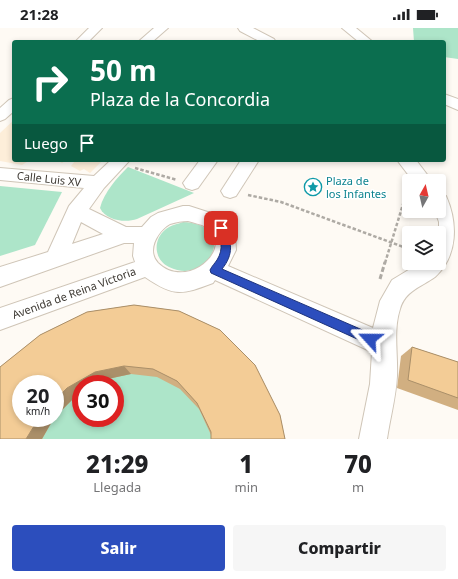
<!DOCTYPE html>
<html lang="es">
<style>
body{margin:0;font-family:"Noto Sans",sans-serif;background:#f6f6f6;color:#202124;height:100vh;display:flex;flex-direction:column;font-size:15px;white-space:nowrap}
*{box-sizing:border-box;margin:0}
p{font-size:13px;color:#757577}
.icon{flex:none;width:22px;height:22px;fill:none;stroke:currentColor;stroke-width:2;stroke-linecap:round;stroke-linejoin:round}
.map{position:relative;height:411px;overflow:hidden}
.panel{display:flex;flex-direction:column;background:#fff;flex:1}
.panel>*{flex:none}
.guide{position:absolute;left:12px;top:12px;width:434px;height:122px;border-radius:4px;box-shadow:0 2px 6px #0003;background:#0b6e4f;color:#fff;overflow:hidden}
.needle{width:26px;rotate:8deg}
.fabs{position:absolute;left:402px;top:146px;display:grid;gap:8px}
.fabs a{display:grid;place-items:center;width:44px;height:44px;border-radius:4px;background:#fff;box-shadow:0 2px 6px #0003;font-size:20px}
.speed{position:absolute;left:12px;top:347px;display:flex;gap:8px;font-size:20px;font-weight:700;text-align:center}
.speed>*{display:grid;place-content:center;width:52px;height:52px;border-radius:50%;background:#fff;box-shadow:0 2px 6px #0003;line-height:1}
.speed small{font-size:10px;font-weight:400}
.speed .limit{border:6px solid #d22;background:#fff;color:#111}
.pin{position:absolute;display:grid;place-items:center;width:34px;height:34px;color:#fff;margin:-17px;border-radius:8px;box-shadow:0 2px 6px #0006}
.me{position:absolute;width:44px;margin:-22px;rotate:294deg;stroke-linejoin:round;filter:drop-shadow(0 0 3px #0008)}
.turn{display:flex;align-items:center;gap:14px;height:84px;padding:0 12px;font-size:18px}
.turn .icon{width:52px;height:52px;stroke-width:2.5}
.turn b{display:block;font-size:28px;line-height:34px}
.then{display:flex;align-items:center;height:38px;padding:0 12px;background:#0003;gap:8px;font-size:15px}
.eta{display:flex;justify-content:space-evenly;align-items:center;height:68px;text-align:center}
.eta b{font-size:24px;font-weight:800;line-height:28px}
.button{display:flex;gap:8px;margin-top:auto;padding:8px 12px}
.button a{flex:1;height:46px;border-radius:4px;background:#2c4ebd;color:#fff;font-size:16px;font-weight:800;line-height:46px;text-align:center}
.button a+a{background:#f6f6f6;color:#202124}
.status{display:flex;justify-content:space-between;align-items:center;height:28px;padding:0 20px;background:#fff;direction:ltr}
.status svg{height:11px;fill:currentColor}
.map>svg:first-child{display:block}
.built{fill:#fdeed9}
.green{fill:#ade5c9;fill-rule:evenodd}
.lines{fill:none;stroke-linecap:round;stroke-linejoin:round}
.street-casing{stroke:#cfc5b7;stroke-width:2}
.path-far1{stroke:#aeaaa4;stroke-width:2.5;stroke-dasharray:3.5 2;stroke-linecap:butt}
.path{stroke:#aeaaa4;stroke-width:3;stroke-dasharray:5 2.5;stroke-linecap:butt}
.street{fill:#fff;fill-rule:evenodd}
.wall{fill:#d1af81}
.shaded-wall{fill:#aa8f69}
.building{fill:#f3cc96;stroke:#aa8f69}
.route{fill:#2c4ebd;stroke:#1d337b}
.labels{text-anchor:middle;stroke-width:3;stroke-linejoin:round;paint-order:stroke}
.street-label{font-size:11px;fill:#3e3a34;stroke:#fff}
.culture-label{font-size:11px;fill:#0d838f;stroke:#fff;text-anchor:start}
</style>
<div class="status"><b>21:28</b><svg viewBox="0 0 49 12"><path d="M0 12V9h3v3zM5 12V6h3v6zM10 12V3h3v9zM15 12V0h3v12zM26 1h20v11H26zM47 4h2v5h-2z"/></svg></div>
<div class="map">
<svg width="458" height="411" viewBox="0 0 458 411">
<rect width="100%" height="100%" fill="#fefaf4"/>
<g class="built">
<polygon points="14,92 14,132 30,132 22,137 0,133 0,105"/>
<polygon points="56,132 103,132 90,145 84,141 80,143 71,138 75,133 66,132 62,135"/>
</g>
<g class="green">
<polygon points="413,0 458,0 458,31 444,29 444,14 414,14"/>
<path d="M128 139 194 165 137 191C126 195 106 193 100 180 104 164 117 150 128 139Z"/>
<polygon points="0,158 62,164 35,217 0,228"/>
<path d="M183 194C239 196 210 259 169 239 153 231 153 211 166 201 171 197 178 196 183 194Z"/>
<path d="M95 295 280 411H0V363ZM21 356H55V390H21ZM81 356H115V390H81Z"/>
</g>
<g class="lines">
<defs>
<g id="street">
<polygon points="89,0 102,0 88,14 75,14"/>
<polygon points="154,0 168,0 152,14 138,14"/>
<polygon points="238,0 253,0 274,11 276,14 261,14 240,3"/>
<polygon points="342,0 356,0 373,14 359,14"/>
<polygon points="444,66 458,71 458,82 444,76"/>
<polygon points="14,70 14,83 5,91 0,93 0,80 9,72"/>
<path d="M111 132H130L104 160 89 181 126 199H142L151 189 158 185 183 178H189L220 188 232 201 235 207 236 222 228 238 373 300 380 273 392 252 420 235H439V194L435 183H439V166L446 168C458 195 458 228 435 249 421 259 405 263 400 281 393 302 398 326 397 348 396 369 390 390 387 411H359L370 356 372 324 215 252 213 255C181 267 174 269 145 249L0 302V280L135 234 133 228 134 215H124L0 259V239L48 224 69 178 84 160 0 152V140L94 148ZM188 193C194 195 201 196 206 199 237 218 188 264 158 235 146 222 158 203 170 196 176 194 183 193 188 193ZM81 194 103 206 72 216Z"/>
<polygon points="200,132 218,132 198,160 192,162 186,160 183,155"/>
<polygon points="241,132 259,132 236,168 230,170 224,168 221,163"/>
<polygon points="397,132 416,132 432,153 413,153"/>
</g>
</defs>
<use href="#street" class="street-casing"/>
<g class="path-far1">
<polyline points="135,140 177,152"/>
<polyline points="248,167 281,174 409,221"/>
<polyline points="385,235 408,160"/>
</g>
<polyline class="path" points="380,251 385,234"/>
<use href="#street" class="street"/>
</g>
<g class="wall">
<polygon points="134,277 179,283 220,302 255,337 280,387 285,411 211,411 211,407 199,381 180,361 157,349 131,346 103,352 96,356 81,356 81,365 77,367 55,389 55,356 21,356 21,390 54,390 42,411 0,411 0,339 40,307 87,284"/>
<polygon points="412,319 458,334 458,382 397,360 401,328"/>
</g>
<g class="shaded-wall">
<polygon points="124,338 131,346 103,352 96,356 81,356 81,365 77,367 55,389 55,372 67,360 95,344"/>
<polygon points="39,390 54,390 42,411 26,411"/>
</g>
<g class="building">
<polygon points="134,277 179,283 220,302 255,337 280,387 285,411 211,411 211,404 197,375 177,353 153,341 124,338 95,344 67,360 55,372 55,356 21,356 21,390 39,390 26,411 0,411 0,339 40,307 87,284"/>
<polygon points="412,319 458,334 458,370 408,352"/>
</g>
<path class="route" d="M221 197 224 198C232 214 234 226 222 241L374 307 376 311 374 315 370 316 366 315 211 245 210 242C212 238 215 235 217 232 224 221 221 210 216 200Z"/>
<defs>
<symbol id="sight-ring" viewBox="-11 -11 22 22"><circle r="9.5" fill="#fff" stroke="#0f9aa8" stroke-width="1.5"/><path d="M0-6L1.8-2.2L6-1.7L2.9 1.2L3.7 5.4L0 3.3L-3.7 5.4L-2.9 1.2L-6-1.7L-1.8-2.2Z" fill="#0f9aa8"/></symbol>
</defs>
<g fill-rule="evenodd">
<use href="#sight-ring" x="303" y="149" width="20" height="20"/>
</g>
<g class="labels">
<g class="street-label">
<text transform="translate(49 151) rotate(6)" y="4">Calle Luis XV</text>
<text transform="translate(74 265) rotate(-20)" y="4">Avenida de Reina Victoria</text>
</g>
<g class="culture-label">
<text x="326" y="157">Plaza de<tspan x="326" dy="13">los Infantes</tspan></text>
</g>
</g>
</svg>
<div class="fabs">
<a><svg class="needle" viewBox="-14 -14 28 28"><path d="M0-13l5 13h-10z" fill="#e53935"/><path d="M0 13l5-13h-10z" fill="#757577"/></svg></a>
<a><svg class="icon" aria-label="layers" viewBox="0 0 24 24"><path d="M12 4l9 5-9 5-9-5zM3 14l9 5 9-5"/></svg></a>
</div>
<div class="speed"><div>20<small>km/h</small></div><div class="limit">30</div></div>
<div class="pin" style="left:221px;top:200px;background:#d93025"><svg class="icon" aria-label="arrive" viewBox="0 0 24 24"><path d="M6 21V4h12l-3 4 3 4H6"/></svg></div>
<svg class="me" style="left:370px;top:311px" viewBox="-20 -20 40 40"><path d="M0-17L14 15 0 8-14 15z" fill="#2c4ebd" stroke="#fff" stroke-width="4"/></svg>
<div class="guide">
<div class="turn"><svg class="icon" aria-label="right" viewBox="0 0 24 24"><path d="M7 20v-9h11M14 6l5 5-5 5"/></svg><div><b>50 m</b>Plaza de la Concordia</div></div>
<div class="then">Luego<svg class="icon" aria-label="arrive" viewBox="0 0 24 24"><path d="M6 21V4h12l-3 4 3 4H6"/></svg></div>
</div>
</div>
<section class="panel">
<div class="eta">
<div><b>21:29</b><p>Llegada</p></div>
<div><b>1</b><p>min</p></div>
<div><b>70</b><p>m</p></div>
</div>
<div class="button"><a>Salir</a><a>Compartir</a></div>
</section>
